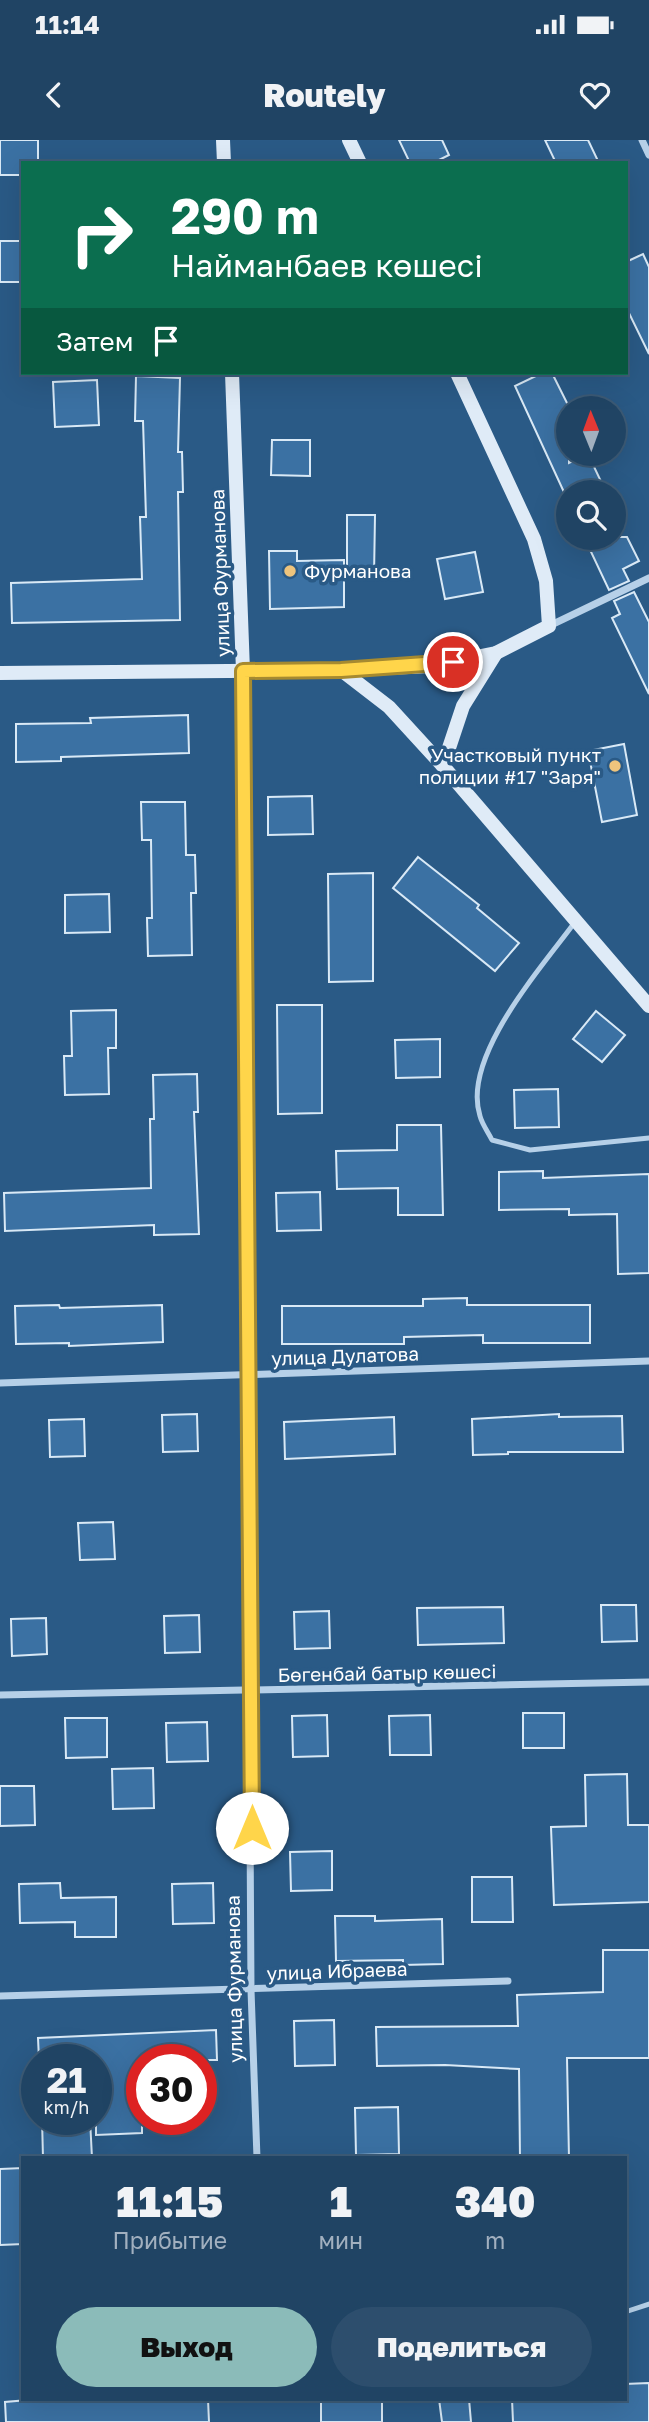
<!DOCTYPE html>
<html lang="ru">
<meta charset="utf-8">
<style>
body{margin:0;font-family:"Golos Text",sans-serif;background:#2d4e6d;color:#f1f3f6;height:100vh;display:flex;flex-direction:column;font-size:26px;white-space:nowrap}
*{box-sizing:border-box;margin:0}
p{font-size:23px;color:#a2b0bf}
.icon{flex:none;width:38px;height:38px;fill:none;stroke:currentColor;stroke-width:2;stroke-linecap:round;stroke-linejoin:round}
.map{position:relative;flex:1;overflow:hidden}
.sheet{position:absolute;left:21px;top:2016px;width:606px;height:245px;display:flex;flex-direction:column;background:#204464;border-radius:0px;box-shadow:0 7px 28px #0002,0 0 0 2px #3d5c78}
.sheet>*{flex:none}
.banner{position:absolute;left:21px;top:21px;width:607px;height:214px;border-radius:0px;box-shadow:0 7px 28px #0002,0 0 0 2px #3d5c78;background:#0b6e4f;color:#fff;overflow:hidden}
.needle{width:46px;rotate:359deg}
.fabs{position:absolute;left:556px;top:256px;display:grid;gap:14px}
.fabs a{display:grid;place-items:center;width:70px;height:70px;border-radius:50%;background:#204464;box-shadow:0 7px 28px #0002,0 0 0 2px #3d5c78;font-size:35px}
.speed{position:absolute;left:21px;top:1904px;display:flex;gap:14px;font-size:35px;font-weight:700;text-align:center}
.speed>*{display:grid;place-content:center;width:91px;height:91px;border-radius:50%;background:#204464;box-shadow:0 7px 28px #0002,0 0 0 2px #3d5c78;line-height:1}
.speed small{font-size:18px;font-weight:400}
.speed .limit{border:10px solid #d22;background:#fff;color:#111}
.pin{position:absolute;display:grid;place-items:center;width:60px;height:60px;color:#fff;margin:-30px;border:4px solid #fff;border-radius:50%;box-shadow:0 2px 7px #0007}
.me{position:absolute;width:77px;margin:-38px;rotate:0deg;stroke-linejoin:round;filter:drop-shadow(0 0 5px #0008)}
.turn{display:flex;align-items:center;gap:24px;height:147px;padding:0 35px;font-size:32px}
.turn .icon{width:91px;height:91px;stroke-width:2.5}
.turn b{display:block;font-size:49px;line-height:60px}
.then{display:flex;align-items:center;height:66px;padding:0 35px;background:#0003;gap:14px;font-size:26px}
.eta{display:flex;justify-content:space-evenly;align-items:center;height:119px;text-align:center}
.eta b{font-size:42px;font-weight:800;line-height:49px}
.primary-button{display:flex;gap:14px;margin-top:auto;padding:14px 35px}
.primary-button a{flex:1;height:80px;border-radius:42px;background:#8bbbb9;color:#111;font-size:28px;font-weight:800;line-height:80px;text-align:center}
.primary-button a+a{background:#2d4e6d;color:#f1f3f6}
.status{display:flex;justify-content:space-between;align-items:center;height:49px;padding:0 35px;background:#204464;direction:ltr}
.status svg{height:19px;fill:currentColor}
header{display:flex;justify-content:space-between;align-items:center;height:91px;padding:0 35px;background:#204464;font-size:32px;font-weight:800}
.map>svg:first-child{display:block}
.building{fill:#3b71a3;stroke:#d9e9f6;stroke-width:2}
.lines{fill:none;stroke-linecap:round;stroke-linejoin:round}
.service{stroke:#b6d0e8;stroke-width:5}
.minor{stroke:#b6d0e8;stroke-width:7}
.secondary{stroke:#dfebf7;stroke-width:14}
.route-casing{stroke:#a68a30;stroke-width:18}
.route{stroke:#ffd54a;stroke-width:12}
.poi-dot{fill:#eec47d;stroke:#2a5a86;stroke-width:2.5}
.labels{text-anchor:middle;stroke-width:7;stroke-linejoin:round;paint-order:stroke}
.poi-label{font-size:19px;fill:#fff;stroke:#2a5a86;text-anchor:start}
.street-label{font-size:19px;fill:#fff;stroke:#2a5a86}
</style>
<div class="status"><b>11:14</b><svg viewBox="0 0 49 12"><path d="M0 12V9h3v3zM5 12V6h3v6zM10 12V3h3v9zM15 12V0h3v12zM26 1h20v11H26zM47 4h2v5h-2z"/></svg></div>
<header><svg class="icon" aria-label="back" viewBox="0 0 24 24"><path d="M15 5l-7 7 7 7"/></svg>Routely<svg class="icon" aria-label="heart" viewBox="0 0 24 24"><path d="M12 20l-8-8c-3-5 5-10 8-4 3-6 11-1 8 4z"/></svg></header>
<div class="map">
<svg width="649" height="2282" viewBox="0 0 649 2282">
<rect width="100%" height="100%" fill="#2a5a86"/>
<g class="building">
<polygon points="0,0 38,0 38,23 23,23 23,35 0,35"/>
<polygon points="399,0 442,0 449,15 433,23 410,23"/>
<polygon points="545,0 588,0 599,23 556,23"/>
<rect x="0" y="101" width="23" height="41"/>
<polygon points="643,114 649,127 649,214 626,167 626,122"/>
<polygon points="542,233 552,233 569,267 569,323 588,314 606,352 569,352 569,363 515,246"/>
<polygon points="136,236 180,238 178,312 182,312 183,352 178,352 180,480 12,483 11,443 142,439 140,377 146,377 143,281 135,281"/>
<polygon points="97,240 99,285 55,287 53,242"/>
<polygon points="272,300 310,300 310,336 271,335"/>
<polygon points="347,375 375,375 374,437 347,437"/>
<polygon points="584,397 627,397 639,421 623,429 629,441 609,450"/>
<polygon points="269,411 297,411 297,421 344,420 344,467 270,469"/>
<polygon points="475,412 483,452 445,459 437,419"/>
<polygon points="634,452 649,482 649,554 612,478 620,474 614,461"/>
<polygon points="188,575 189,613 61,617 61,621 16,622 16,584 91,583 90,578"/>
<polygon points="624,604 637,675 602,682 588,611"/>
<polygon points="312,656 313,694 268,695 268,657"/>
<polygon points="141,662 185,662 186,715 195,715 196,753 191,753 192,815 148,816 147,778 152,778 151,700 142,700"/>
<polygon points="418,717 479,765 477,768 519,803 495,831 393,748"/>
<polygon points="373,733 373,841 329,842 328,734"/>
<polygon points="109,754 110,792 65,793 65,755"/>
<polygon points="277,865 322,865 322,973 278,974"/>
<polygon points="116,870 116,908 108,908 109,954 65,955 64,916 72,916 71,871"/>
<polygon points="596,871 625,895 602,922 573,899"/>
<polygon points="440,899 440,937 396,938 395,900"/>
<polygon points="197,934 198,972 194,972 199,1094 154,1095 154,1085 5,1091 4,1053 151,1048 150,979 154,979 153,935"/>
<polygon points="558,949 559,987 515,988 514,950"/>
<polygon points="397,985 441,985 443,1075 398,1075 398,1048 337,1049 336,1011 397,1010"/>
<polygon points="543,1031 543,1038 649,1034 649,1133 618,1134 617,1074 569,1075 569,1069 499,1070 499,1032"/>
<polygon points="320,1052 321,1090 277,1091 276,1053"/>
<polygon points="467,1158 467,1165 590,1165 590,1203 483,1203 483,1195 404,1197 404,1204 282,1204 282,1166 423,1166 423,1159"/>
<polygon points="59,1165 60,1168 162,1165 163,1202 69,1206 69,1203 16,1204 15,1166"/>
<polygon points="197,1274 198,1311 163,1312 162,1275"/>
<polygon points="559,1274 559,1277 622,1276 623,1312 508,1312 508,1314 473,1315 472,1279"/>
<polygon points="394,1277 395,1314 285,1319 284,1282"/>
<polygon points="84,1279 85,1316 50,1317 49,1280"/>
<polygon points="113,1382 115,1419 80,1420 78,1383"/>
<polygon points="601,1465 636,1465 637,1501 602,1502"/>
<polygon points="503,1467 504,1503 418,1505 417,1468"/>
<polygon points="329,1471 330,1508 295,1509 294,1472"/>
<polygon points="199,1475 200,1512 165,1513 164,1476"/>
<polygon points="46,1478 47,1514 12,1516 11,1479"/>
<rect x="523" y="1573" width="41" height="35"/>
<polygon points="327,1575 328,1616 293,1617 292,1576"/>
<polygon points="430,1575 431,1615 390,1615 389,1576"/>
<polygon points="65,1578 107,1578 107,1617 66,1618"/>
<polygon points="207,1582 208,1621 167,1622 166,1583"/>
<polygon points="153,1628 154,1668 113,1669 112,1629"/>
<polygon points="627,1634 628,1685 649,1685 649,1762 554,1765 551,1687 586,1686 585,1635"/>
<polygon points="0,1646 34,1646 35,1685 0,1686"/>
<polygon points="332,1711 332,1750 291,1751 290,1712"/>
<polygon points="472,1737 512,1737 513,1782 472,1782"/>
<polygon points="60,1743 61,1758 116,1757 116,1797 75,1797 75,1782 20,1783 19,1744"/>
<polygon points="213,1743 214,1783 173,1784 172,1744"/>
<polygon points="335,1776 375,1776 375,1781 442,1779 443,1824 403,1825 403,1820 336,1821"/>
<polygon points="603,1810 649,1810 649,1918 567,1918 569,2018 520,2018 519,1929 445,1925 377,1926 376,1887 518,1886 517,1855 603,1852"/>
<polygon points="334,1880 335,1925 295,1926 294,1881"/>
<polygon points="216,1890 217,1920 142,1920 142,1993 96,1995 96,1920 39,1920 38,1898"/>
<polygon points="398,1967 399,2014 356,2015 355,1968"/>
<polygon points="42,1979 90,1979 92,2018 43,2018"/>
<polygon points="23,2028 23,2104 0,2105 0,2029"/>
<polygon points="649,2243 649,2282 513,2282 512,2259 625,2259 625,2244"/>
<polygon points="40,2259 208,2259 209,2282 6,2282 5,2262"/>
<rect x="321" y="2259" width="61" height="23"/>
<polygon points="439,2259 469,2259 471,2282 442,2282"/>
</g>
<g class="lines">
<g class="service">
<path d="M575 782C542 827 461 917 480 976 482 984 488 992 492 1000L530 1010 649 998"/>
<polyline points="625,2172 649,2164"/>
</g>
<g class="minor">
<polyline points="642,0 649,15"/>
<polyline points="549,486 649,438"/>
<polyline points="243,531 251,1850 257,2018"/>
<polyline points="0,1243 649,1221"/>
<polyline points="0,1555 649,1542"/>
<polyline points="0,1856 508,1841"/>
</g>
<g class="secondary">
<polyline points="223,0 224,23"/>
<polyline points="349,0 360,23"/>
<polyline points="232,233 243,531"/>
<polyline points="341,530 389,567 443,626 649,866"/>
<polyline points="0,533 341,530 431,526 496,513 549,486 546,441 534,399 457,233"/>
<polyline points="443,626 463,566 496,513"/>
</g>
</g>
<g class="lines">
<defs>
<polyline id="route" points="252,1688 243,531 341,530 453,522"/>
</defs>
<use href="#route" class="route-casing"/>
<use href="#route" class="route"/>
</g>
<g class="poi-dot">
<circle cx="290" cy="431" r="7"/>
<circle cx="615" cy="626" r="7"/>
</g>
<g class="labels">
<g class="poi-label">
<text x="304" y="438">Фурманова</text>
<text x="601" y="622" text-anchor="end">Участковый пункт<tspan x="601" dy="22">полиции #17 "Заря"</tspan></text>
</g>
<g class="street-label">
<text transform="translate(220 433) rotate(-92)" y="7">улица Фурманова</text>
<text transform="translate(345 1216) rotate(-2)" y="7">улица Дулатова</text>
<text transform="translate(387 1533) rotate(-1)" y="7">Бөгенбай батыр көшесі</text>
<text transform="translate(337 1831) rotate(-2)" y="7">улица Ибраева</text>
<text transform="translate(234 1839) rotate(-91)" y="7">улица Фурманова</text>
</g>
</g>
</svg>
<div class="fabs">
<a><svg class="needle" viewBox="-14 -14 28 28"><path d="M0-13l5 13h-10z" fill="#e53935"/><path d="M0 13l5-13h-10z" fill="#a2b0bf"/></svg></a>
<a><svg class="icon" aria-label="search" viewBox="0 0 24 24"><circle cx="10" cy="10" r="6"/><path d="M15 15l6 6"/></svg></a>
</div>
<div class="speed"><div>21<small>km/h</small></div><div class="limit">30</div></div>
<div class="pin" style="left:453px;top:522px;background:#d93025"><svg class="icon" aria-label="arrive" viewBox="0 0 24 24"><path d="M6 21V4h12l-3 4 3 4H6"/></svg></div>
<svg class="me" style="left:252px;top:1688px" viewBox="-20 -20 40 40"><circle r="19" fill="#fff"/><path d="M0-13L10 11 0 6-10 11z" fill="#ffd54a"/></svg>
<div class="banner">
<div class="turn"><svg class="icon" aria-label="right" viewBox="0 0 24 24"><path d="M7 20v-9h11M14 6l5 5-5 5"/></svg><div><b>290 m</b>Найманбаев көшесі</div></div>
<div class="then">Затем<svg class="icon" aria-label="arrive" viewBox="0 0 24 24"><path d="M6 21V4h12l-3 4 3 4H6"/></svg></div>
</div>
<section class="sheet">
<div class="eta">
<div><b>11:15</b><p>Прибытие</p></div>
<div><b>1</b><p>мин</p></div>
<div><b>340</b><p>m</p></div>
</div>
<div class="primary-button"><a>Выход</a><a>Поделиться</a></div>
</section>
</div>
